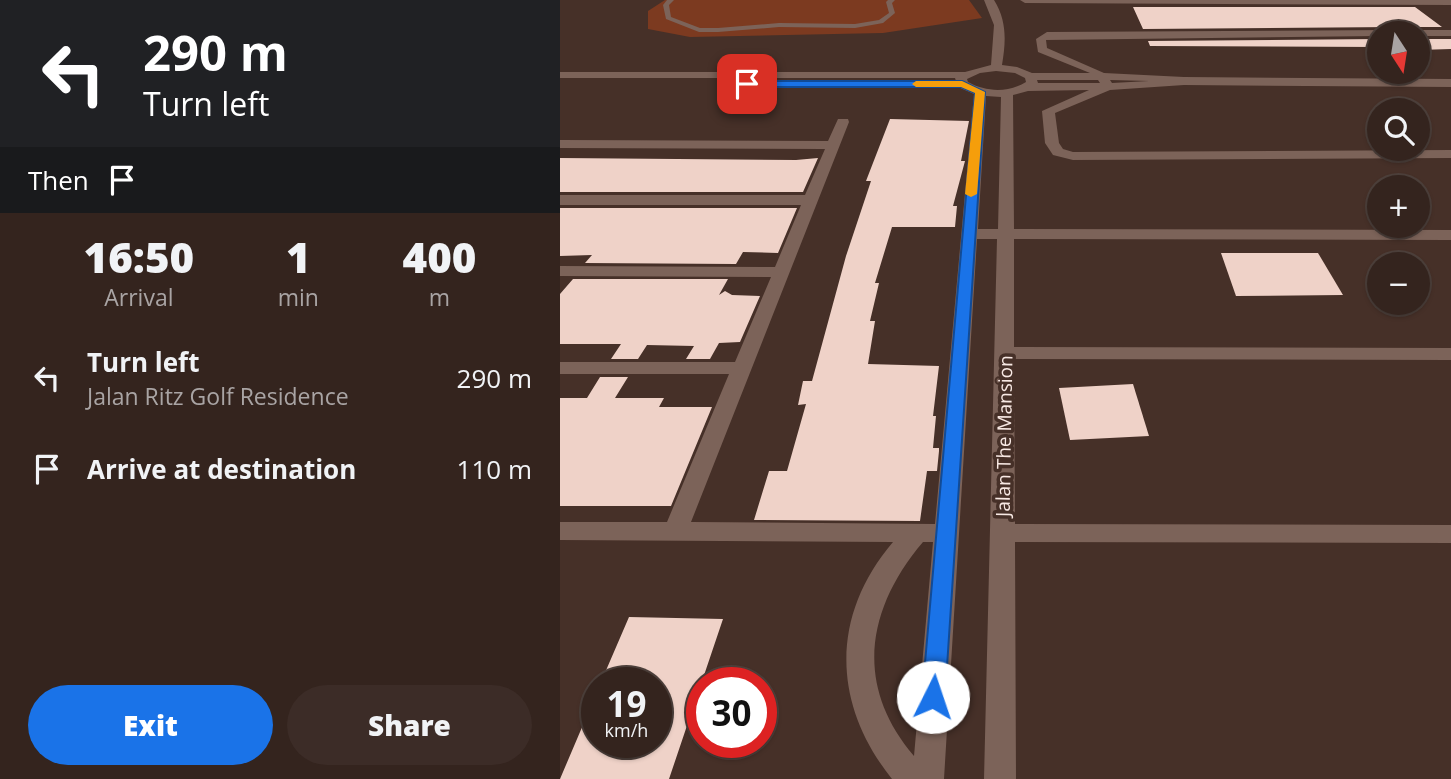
<!DOCTYPE html>
<meta charset="utf-8">
<style>
body{margin:0;font-family:"Open Sans",sans-serif;background:#3c2c27;color:#f1f3f6;height:100vh;display:flex;flex-direction:column;font-size:26px;white-space:nowrap}
*{box-sizing:border-box;margin:0}
p{font-size:23px;color:#a9a4a4}
.icon{flex:none;width:38px;height:38px;fill:none;stroke:currentColor;stroke-width:2;stroke-linecap:round;stroke-linejoin:round}
.map{position:relative;flex:1;overflow:hidden}
.drawer{display:flex;flex-direction:column;background:#34241e;width:560px}
.drawer>*{flex:none}
.hud{background:#202124;color:#fff;overflow:hidden}
.needle{width:46px;rotate:168deg}
.tools{position:absolute;left:807px;top:21px;display:grid;gap:14px}
.tools a{display:grid;place-items:center;width:63px;height:63px;border-radius:50%;background:#34241e;box-shadow:0 2px 5px #0004,0 0 0 2px #4e413c;font-size:35px}
.speed{position:absolute;left:21px;top:667px;display:flex;gap:14px;font-size:35px;font-weight:700;text-align:center}
.speed>*{display:grid;place-content:center;width:91px;height:91px;border-radius:50%;background:#34241e;box-shadow:0 2px 5px #0004,0 0 0 2px #4e413c;line-height:1}
.speed small{font-size:18px;font-weight:400}
.speed .limit{border:10px solid #d22;background:#fff;color:#111}
.pin{position:absolute;display:grid;place-items:center;width:60px;height:60px;color:#fff;margin:-30px;border-radius:14px;box-shadow:0 4px 10px #0006}
.me{position:absolute;width:77px;margin:-38px;rotate:4deg;stroke-linejoin:round;filter:drop-shadow(0 0 5px #0008)}
.turn{display:flex;align-items:center;gap:24px;height:147px;padding:0 28px;font-size:32px}
.turn .icon{width:91px;height:91px;stroke-width:2.5}
.turn b{display:block;font-size:49px;line-height:60px}
.then{display:flex;align-items:center;height:66px;padding:0 28px;background:#0003;gap:14px;font-size:26px}
.eta{display:flex;justify-content:space-evenly;align-items:center;height:119px;text-align:center}
.eta b{font-size:42px;font-weight:800;line-height:49px}
.cta{display:flex;gap:14px;margin-top:auto;padding:14px 28px}
.cta a{flex:1;height:80px;border-radius:42px;background:#1a73e8;color:#fff;font-size:28px;font-weight:800;line-height:80px;text-align:center}
.cta a+a{background:#3c2c27;color:#f1f3f6}
ul{padding:0;list-style:none}
li{display:flex;align-items:center;gap:21px;height:91px;padding:0 28px}
li div{flex:1}
li b{display:block;font-size:26px}
li em{font-style:normal}
main{display:flex;flex:1;min-height:0}
.map>svg:first-child{display:block}
.green{fill:#7c3a20}
.building{fill:#efd2c8}
.lines{fill:none;stroke-linecap:round;stroke-linejoin:round}
.service{fill:#7c6359;fill-rule:evenodd}
.minor{fill:#7c6359;fill-rule:evenodd}
.route{fill:#1a73e8;stroke:#114b97;stroke-width:2}
.slow{fill:#f59e0b}
.labels{text-anchor:middle;stroke-width:7;stroke-linejoin:round;paint-order:stroke}
.street-label{font-size:19px;fill:#f8e9e4;stroke:#463028}
</style>
<main>
<section class="drawer">
<div class="hud">
<div class="turn"><svg class="icon" aria-label="left" viewBox="0 0 24 24"><path d="M17 20v-9H6M10 6l-5 5 5 5"/></svg><div><b>290 m</b>Turn left</div></div>
<div class="then">Then<svg class="icon" aria-label="arrive" viewBox="0 0 24 24"><path d="M6 21V4h12l-3 4 3 4H6"/></svg></div>
</div>
<div class="eta">
<div><b>16:50</b><p>Arrival</p></div>
<div><b>1</b><p>min</p></div>
<div><b>400</b><p>m</p></div>
</div>
<ul>
<li><svg class="icon" aria-label="left" viewBox="0 0 24 24"><path d="M17 20v-9H6M10 6l-5 5 5 5"/></svg><div><b>Turn left</b><p>Jalan Ritz Golf Residence</p></div><em>290 m</em></li>
<li><svg class="icon" aria-label="arrive" viewBox="0 0 24 24"><path d="M6 21V4h12l-3 4 3 4H6"/></svg><div><b>Arrive at destination</b></div><em>110 m</em></li>
</ul>
<div class="cta"><a>Exit</a><a>Share</a></div>
</section>
<div class="map">
<svg width="891" height="779" viewBox="0 0 891 779">
<rect width="100%" height="100%" fill="#463028"/>
<polygon class="green" points="105,0 409,0 422,18 323,33 130,37 88,29 88,11"/>
<g class="building">
<polygon points="573,7 855,7 882,27 858,27 851,33 841,33 834,27 583,29"/>
<polygon points="819,39 819,47 590,46 588,41"/>
<polygon points="858,39 891,39 891,49 859,50"/>
<polygon points="330,119 409,121 401,161 405,161 393,206 397,206 395,227 332,227 315,283 319,283 310,321 315,321 308,364 379,366 373,416 376,416 373,448 379,448 379,451 377,471 367,471 360,521 194,520 209,471 227,471 246,404 238,405 243,381 252,381 286,256 311,181 306,181"/>
<polygon points="0,158 236,160 258,158 243,192 0,192"/>
<polygon points="0,208 237,208 218,253 183,252 176,264 25,263 32,255 0,256"/>
<polygon points="661,253 758,253 783,295 676,296"/>
<polygon points="13,279 168,279 159,295 165,291 172,295 200,296 180,342 159,343 150,359 126,359 134,346 87,345 78,359 51,359 61,344 0,344 0,294"/>
<polygon points="40,377 68,377 55,398 104,398 99,407 152,407 111,506 0,506 0,398 27,398"/>
<polygon points="573,384 589,436 510,440 499,388"/>
<polygon points="69,617 163,619 109,779 0,779 37,692 37,742 96,742 96,682 41,682"/>
</g>
<g class="lines">
<polygon class="service" points="107,0 114,0 109,5 111,17 140,28 158,28 219,23 295,24 319,20 329,13 326,2 328,0 335,0 332,3 335,13 323,23 295,28 219,27 158,32 139,32 106,19 103,5"/>
<g class="minor">
<path d="M424 0H434C447 21 446 41 442 65L457 67 472 73H530L478 52 476 39 487 32 834 30 839 33H819V36L486 40 487 48 544 73 624 77 891 79V87L624 85 550 90 495 113 499 143 503 149 513 152 891 150V158L513 160 493 155 485 143 482 111 529 90 468 91 453 95 454 229 891 230V240L454 239V347L891 348V360L454 359 455 524 891 525V543L455 542 456 779H424L437 239H417L384 779H332C272 704 270 616 333 542L0 540V522H107L169 374H0V362H175L211 277 0 276V266L215 267 241 205H0V195H245L265 149 0 148V140L268 141 278 119H288L289 122 131 522 375 524 414 94 398 87 395 78H0V72H405L431 65 434 25ZM436 71 455 73 465 78 466 82C448 93 426 92 408 82L407 79 420 73ZM477 80H538L540 83H478ZM550 80 589 81 552 83ZM426 96 441 97 438 229H418ZM363 542H373L354 756C294 686 306 609 363 542Z"/>
<polygon points="460,0 891,0 891,5 465,3"/>
<polygon points="858,30 891,30 891,36 858,36 858,33 853,33"/>
</g>
</g>
<polygon class="route" points="402,81 425,92 385,697 382,704 373,707 365,704 362,697 415,93 401,87 187,87 183,84 187,81"/>
<polygon class="slow" points="402,81 425,92 417,194 411,197 405,194 415,93 401,87 356,87 352,84 356,81"/>
<g class="labels">
<g class="street-label">
<text transform="translate(444 436) rotate(-89)" y="7">Jalan The Mansion</text>
</g>
</g>
</svg>
<div class="tools">
<a><svg class="needle" viewBox="-14 -14 28 28"><path d="M0-13l5 13h-10z" fill="#e53935"/><path d="M0 13l5-13h-10z" fill="#a9a4a4"/></svg></a>
<a><svg class="icon" aria-label="search" viewBox="0 0 24 24"><circle cx="10" cy="10" r="6"/><path d="M15 15l6 6"/></svg></a>
<a>+</a>
<a>−</a>
</div>
<div class="speed"><div>19<small>km/h</small></div><div class="limit">30</div></div>
<div class="pin" style="left:187px;top:84px;background:#d93025"><svg class="icon" aria-label="arrive" viewBox="0 0 24 24"><path d="M6 21V4h12l-3 4 3 4H6"/></svg></div>
<svg class="me" style="left:373px;top:697px" viewBox="-20 -20 40 40"><circle r="19" fill="#fff"/><path d="M0-13L10 11 0 6-10 11z" fill="#1a73e8"/></svg>
</div>
</main>
